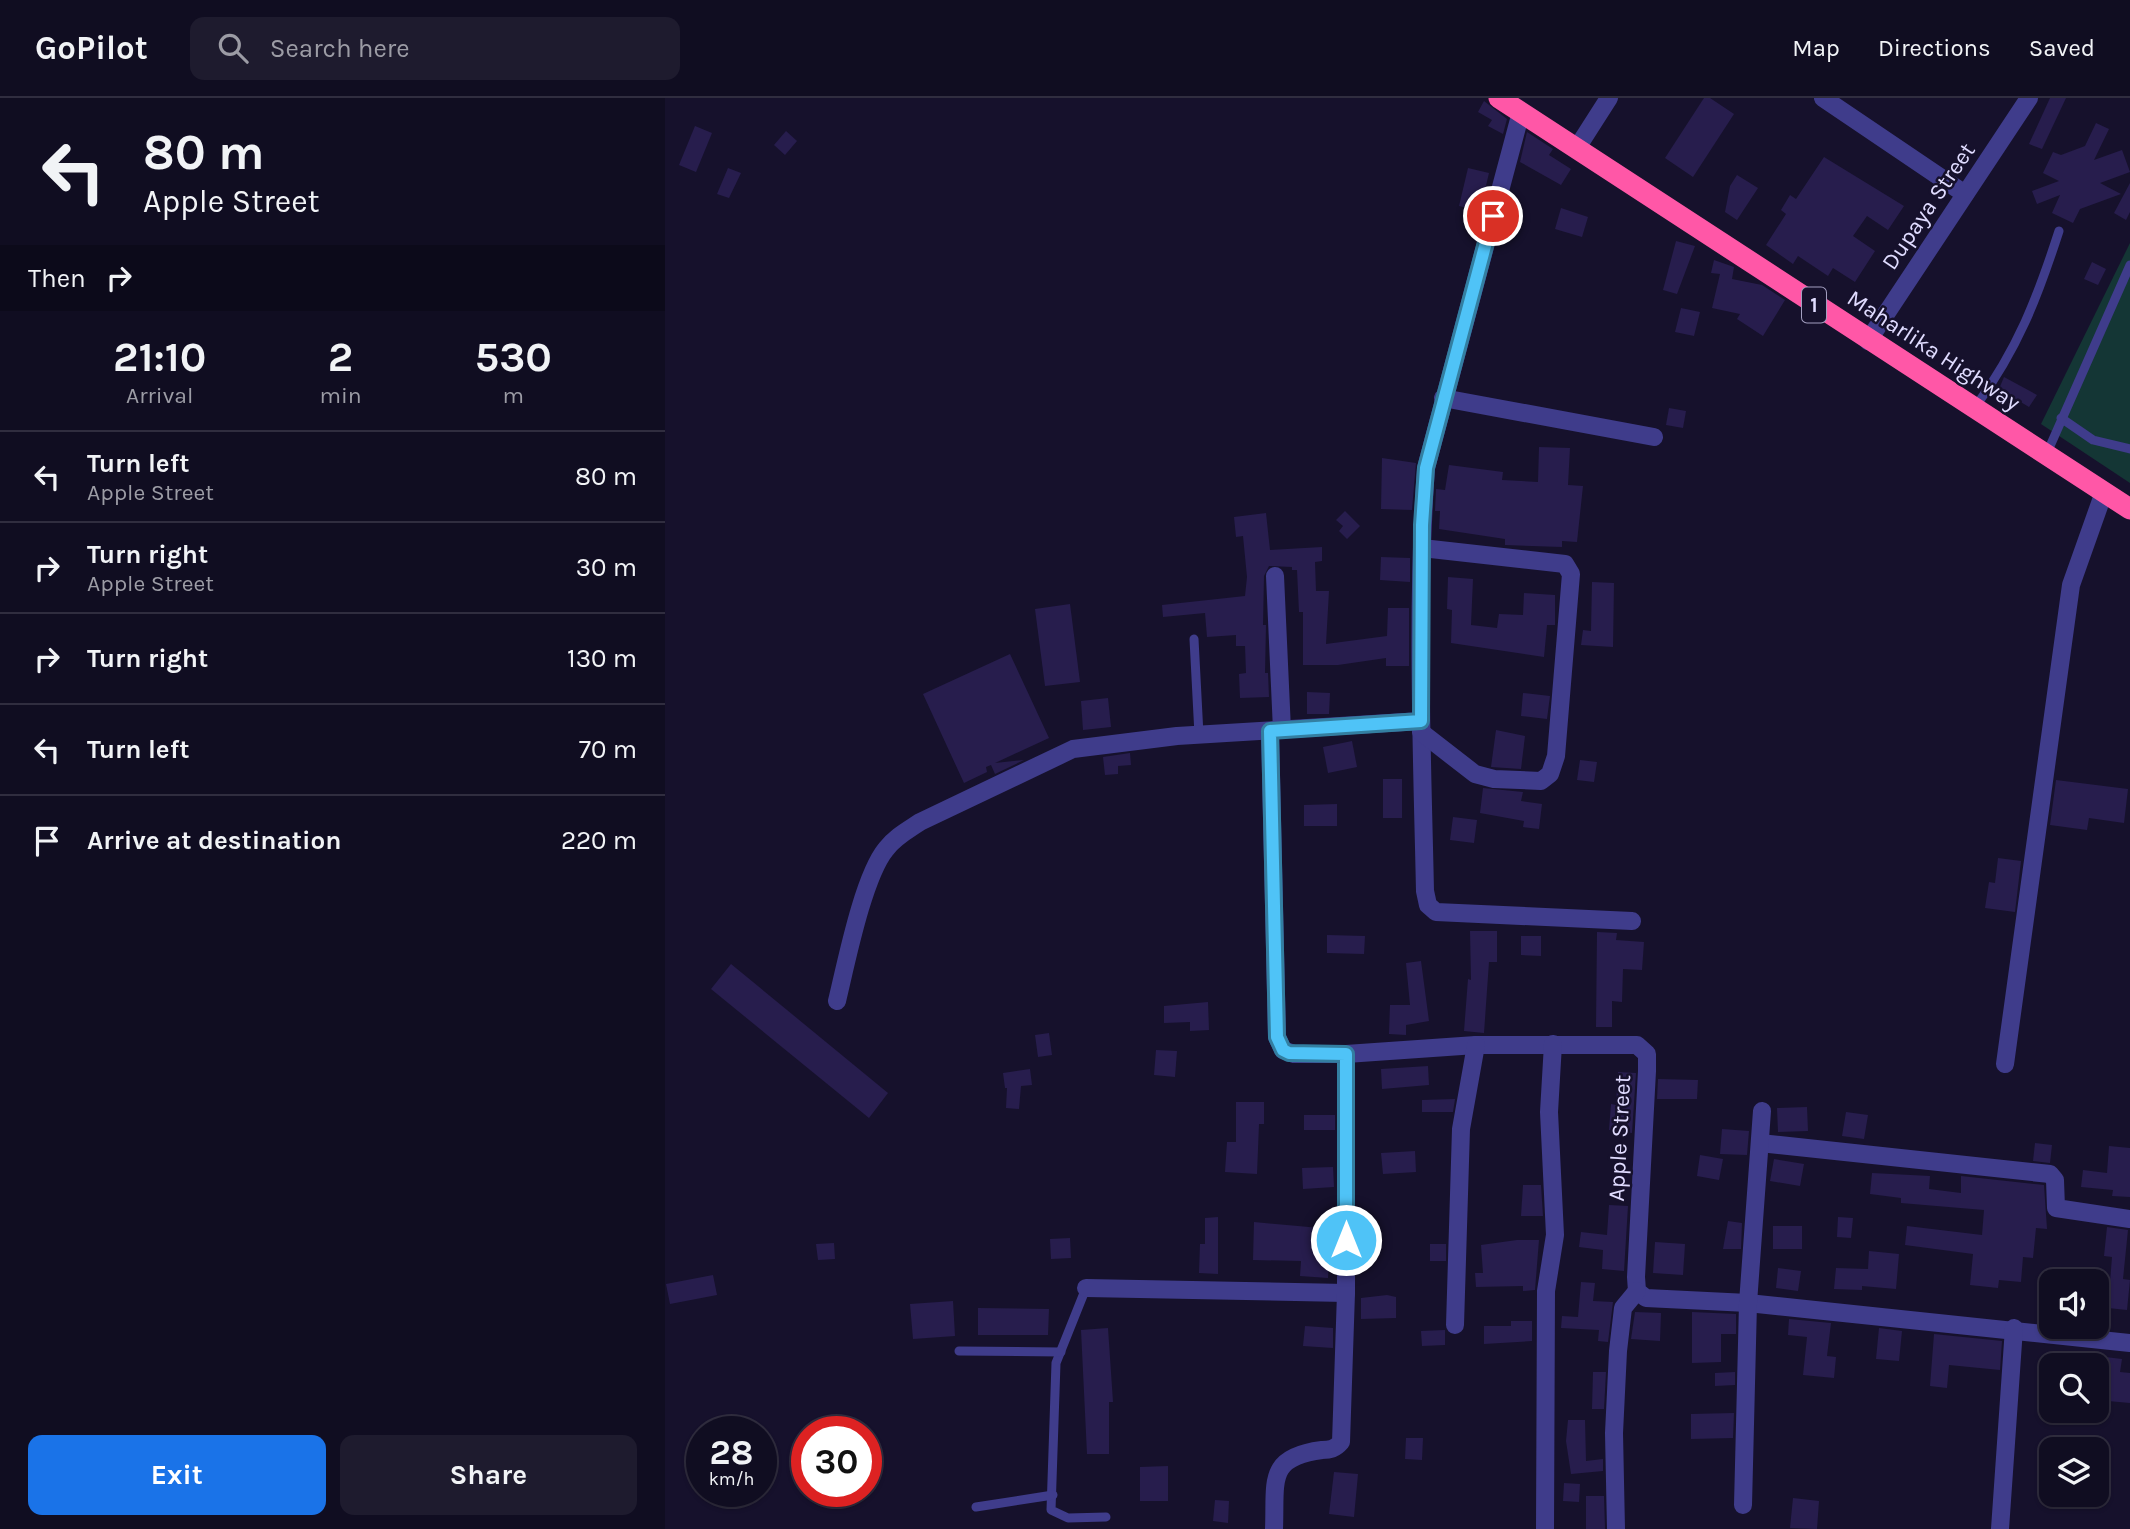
<!DOCTYPE html>
<style>
body{margin:0;font-family:Karla,sans-serif;background:#1e1b2e;color:#f1f3f6;height:100vh;display:flex;flex-direction:column;font-size:26px;white-space:nowrap}
*{box-sizing:border-box;margin:0}
p{font-size:23px;color:#9c9ca5}
.icon{flex:none;width:38px;height:38px;fill:none;stroke:currentColor;stroke-width:2;stroke-linecap:round;stroke-linejoin:round}
.map{position:relative;flex:1;overflow:hidden}
.sheet{display:flex;flex-direction:column;background:#100d21;width:665px}
.sheet>*{flex:none}
.guide{background:#100d21;color:#f1f3f6;overflow:hidden}
.tools{position:absolute;left:1374px;top:1171px;display:grid;gap:14px}
.tools a{display:grid;place-items:center;width:70px;height:70px;border-radius:14px;background:#100d21;box-shadow:0 2px 5px #0004,0 0 0 2px #302d3f;font-size:35px}
.speed{position:absolute;left:21px;top:1318px;display:flex;gap:14px;font-size:35px;font-weight:700;text-align:center}
.speed>*{display:grid;place-content:center;width:91px;height:91px;border-radius:50%;background:#100d21;box-shadow:0 2px 5px #0004,0 0 0 2px #302d3f;line-height:1}
.speed small{font-size:18px;font-weight:400}
.speed .limit{border:10px solid #d22;background:#fff;color:#111}
.pin{position:absolute;display:grid;place-items:center;width:60px;height:60px;color:#fff;margin:-30px;border:4px solid #fff;border-radius:50%;box-shadow:0 2px 7px #0007}
.me{position:absolute;width:77px;margin:-38px;rotate:0deg;stroke-linejoin:round;filter:drop-shadow(0 0 5px #0008)}
.turn{display:flex;align-items:center;gap:24px;height:147px;padding:0 28px;font-size:32px}
.turn .icon{width:91px;height:91px;stroke-width:2.5}
.turn b{display:block;font-size:49px;line-height:60px}
.then{display:flex;align-items:center;height:66px;padding:0 28px;background:#0003;gap:14px;font-size:26px}
.eta{display:flex;justify-content:space-evenly;align-items:center;height:119px;text-align:center}
.eta b{font-size:42px;font-weight:700;line-height:49px}
.button{display:flex;gap:14px;margin-top:auto;padding:14px 28px}
.button a{flex:1;height:80px;border-radius:14px;background:#1a73e8;color:#fff;font-size:28px;font-weight:700;line-height:80px;text-align:center}
.button a+a{background:#1e1b2e;color:#f1f3f6}
ul{padding:0;list-style:none}
li{display:flex;align-items:center;gap:21px;height:91px;padding:0 28px;border-top:2px solid #302d3f}
li div{flex:1}
li b{display:block;font-size:26px}
li em{font-style:normal}
header{display:flex;align-items:center;gap:42px;box-sizing:border-box;height:98px;padding:0 35px;background:#100d21;border-bottom:2px solid #302d3f}
header strong{font-size:33px}
nav{display:flex;gap:38px;margin-inline-start:auto;font-size:24px}
.search{width:490px;height:63px;background:#1e1b2e;display:flex;align-items:center;gap:18px;box-sizing:border-box;padding:0 24px;border-radius:14px;color:#9c9ca5;font-size:26px}
main{display:flex;flex:1;min-height:0}
.map>svg:first-child{display:block}
.green{fill:#143635}
.building{fill:#271d4d}
.lines{fill:none;stroke-linecap:round;stroke-linejoin:round}
.lane{stroke:#3f3c8b;stroke-width:9}
.street{stroke:#3f3c8b;stroke-width:18}
.highway{stroke:#ff57a7;stroke-width:21}
.route-casing{stroke:#337fa1;stroke-width:18}
.route{stroke:#4fc3f7;stroke-width:12}
.labels{text-anchor:middle;stroke-width:5;stroke-linejoin:round;paint-order:stroke}
.shield{fill:#16112c;stroke:#a39fc0;stroke-width:2}
.shield-label{font-size:21px;font-weight:bold;fill:#e0dcff}
.street-label{font-size:23px;fill:#e0dcff;stroke:#16112c}
</style>
<header>
<strong>GoPilot</strong>
<div class="search"><svg class="icon" aria-label="search" viewBox="0 0 24 24"><circle cx="10" cy="10" r="6"/><path d="M15 15l6 6"/></svg>Search here</div>
<nav><a>Map</a><a>Directions</a><a>Saved</a></nav>
</header>
<main>
<section class="sheet">
<div class="guide">
<div class="turn"><svg class="icon" aria-label="left" viewBox="0 0 24 24"><path d="M17 20v-9H6M10 6l-5 5 5 5"/></svg><div><b>80 m</b>Apple Street</div></div>
<div class="then">Then<svg class="icon" aria-label="right" viewBox="0 0 24 24"><path d="M7 20v-9h11M14 6l5 5-5 5"/></svg></div>
</div>
<div class="eta">
<div><b>21:10</b><p>Arrival</p></div>
<div><b>2</b><p>min</p></div>
<div><b>530</b><p>m</p></div>
</div>
<ul>
<li><svg class="icon" aria-label="left" viewBox="0 0 24 24"><path d="M17 20v-9H6M10 6l-5 5 5 5"/></svg><div><b>Turn left</b><p>Apple Street</p></div><em>80 m</em></li>
<li><svg class="icon" aria-label="right" viewBox="0 0 24 24"><path d="M7 20v-9h11M14 6l5 5-5 5"/></svg><div><b>Turn right</b><p>Apple Street</p></div><em>30 m</em></li>
<li><svg class="icon" aria-label="right" viewBox="0 0 24 24"><path d="M7 20v-9h11M14 6l5 5-5 5"/></svg><div><b>Turn right</b></div><em>130 m</em></li>
<li><svg class="icon" aria-label="left" viewBox="0 0 24 24"><path d="M17 20v-9H6M10 6l-5 5 5 5"/></svg><div><b>Turn left</b></div><em>70 m</em></li>
<li><svg class="icon" aria-label="arrive" viewBox="0 0 24 24"><path d="M6 21V4h12l-3 4 3 4H6"/></svg><div><b>Arrive at destination</b></div><em>220 m</em></li>
</ul>
<div class="button"><a>Exit</a><a>Share</a></div>
</section>
<div class="map">
<svg width="1465" height="1431" viewBox="0 0 1465 1431">
<rect width="100%" height="100%" fill="#16112c"/>
<polygon class="green" points="1465,145 1465,385 1376,326"/>
<g class="building">
<polygon points="1039,0 1045,0 1069,16 1028,79 1000,60"/>
<polygon points="1385,0 1401,0 1377,51 1364,46"/>
<polygon points="819,3 842,21 838,36 823,28 827,22 813,14"/>
<polygon points="1431,25 1444,31 1429,62 1457,52 1465,74 1435,85 1456,96 1415,111 1408,125 1387,115 1395,97 1372,106 1367,93 1394,83 1378,75 1388,54 1396,57 1420,48"/>
<polygon points="30,28 47,35 31,74 14,67"/>
<polygon points="121,33 132,43 120,57 109,47"/>
<polygon points="862,34 888,51 884,57 906,71 896,87 855,64"/>
<polygon points="1159,59 1239,108 1223,132 1202,118 1188,138 1210,153 1190,184 1168,170 1163,178 1133,158 1128,166 1101,147 1121,116 1116,112 1125,97 1131,101"/>
<polygon points="63,70 76,75 64,100 52,96"/>
<polygon points="803,70 824,75 815,113 794,108"/>
<polygon points="1072,77 1093,90 1072,122 1060,114 1065,88"/>
<polygon points="1465,85 1465,114 1461,122 1449,115"/>
<polygon points="896,110 923,119 917,139 890,131"/>
<polygon points="1011,143 1030,148 1012,196 998,192"/>
<polygon points="1049,162 1069,169 1067,181 1097,187 1120,202 1098,238 1072,221 1075,216 1047,210 1055,176 1046,175"/>
<polygon points="1427,164 1441,171 1433,187 1419,181"/>
<polygon points="1016,210 1035,214 1029,238 1010,234"/>
<polygon points="1339,279 1372,297 1364,309 1334,291"/>
<polygon points="1004,310 1021,313 1018,330 1001,327"/>
<polygon points="874,349 905,350 903,387 918,388 912,444 897,443 897,449 840,447 840,441 774,431 775,413 770,413 771,391 780,392 784,367 838,374 837,382 873,384"/>
<polygon points="717,360 751,365 747,412 716,411"/>
<polygon points="680,413 695,428 682,441 674,433 678,428 671,422"/>
<polygon points="601,415 605,452 657,449 657,463 650,464 651,493 664,493 661,546 722,538 723,510 744,510 744,568 721,568 721,560 673,567 638,567 638,514 634,514 632,472 627,472 627,469 604,468 599,478 598,527 601,527 600,575 603,575 604,599 575,600 574,576 581,575 580,548 571,548 571,537 542,539 540,515 498,519 497,507 580,498 582,479 578,438 571,439 569,419"/>
<polygon points="716,459 745,460 745,484 715,482"/>
<polygon points="783,479 808,481 806,527 832,530 834,516 858,517 859,495 890,497 890,527 882,527 879,559 786,545 787,512 782,511"/>
<polygon points="927,484 949,485 948,549 916,547 918,532 926,533"/>
<polygon points="405,506 415,584 380,588 370,511"/>
<polygon points="345,556 384,640 330,665 359,662 330,676 326,667 321,669 322,674 299,685 258,596"/>
<polygon points="642,594 665,595 664,616 642,616"/>
<polygon points="858,595 885,598 882,621 856,618"/>
<polygon points="443,600 446,629 418,632 416,603"/>
<polygon points="831,632 860,638 856,671 826,669"/>
<polygon points="687,643 692,669 663,675 658,649"/>
<polygon points="465,655 466,667 453,668 453,676 440,677 438,659"/>
<polygon points="915,662 932,664 929,684 912,682"/>
<rect x="718" y="681" width="19" height="39"/>
<polygon points="1391,682 1463,691 1459,725 1424,720 1422,732 1385,727"/>
<polygon points="818,690 858,694 856,703 877,706 874,731 858,729 859,723 815,715"/>
<polygon points="672,706 672,728 639,728 639,707"/>
<polygon points="788,719 812,722 809,745 785,742"/>
<polygon points="1333,760 1356,763 1350,814 1320,810 1324,784 1330,785"/>
<polygon points="805,833 832,833 832,864 824,864 819,935 799,933 803,881 806,882"/>
<polygon points="932,834 952,835 951,842 979,844 977,872 958,871 957,904 947,903 947,929 931,929"/>
<polygon points="662,837 700,838 699,856 662,855"/>
<polygon points="856,838 876,838 876,858 856,857"/>
<polygon points="756,863 764,923 741,927 741,937 724,936 725,907 745,907 741,865"/>
<polygon points="66,866 223,995 204,1020 46,891"/>
<polygon points="543,904 544,932 525,933 525,924 499,925 499,908"/>
<polygon points="384,935 387,957 373,959 370,937"/>
<polygon points="491,952 512,953 510,979 489,977"/>
<polygon points="763,968 764,987 717,991 716,971"/>
<polygon points="365,971 367,987 356,988 354,1011 341,1010 342,990 340,990 338,975"/>
<polygon points="953,974 971,975 967,1035 944,1032 946,1006 951,1007"/>
<polygon points="993,981 1033,982 1032,1001 992,1001"/>
<polygon points="790,1001 788,1014 757,1014 757,1002"/>
<polygon points="571,1004 599,1004 599,1026 594,1026 592,1076 560,1074 562,1044 571,1044"/>
<polygon points="1142,1009 1143,1033 1113,1034 1112,1010"/>
<polygon points="1181,1014 1203,1017 1199,1041 1177,1038"/>
<rect x="639" y="1017" width="31" height="15"/>
<polygon points="1057,1031 1084,1033 1082,1057 1055,1056"/>
<polygon points="1370,1045 1387,1047 1385,1065 1368,1063"/>
<polygon points="1444,1048 1465,1050 1465,1099 1447,1098 1448,1092 1416,1089 1418,1072 1442,1075"/>
<polygon points="750,1053 751,1074 718,1076 716,1055"/>
<polygon points="1035,1057 1058,1061 1054,1082 1032,1078"/>
<polygon points="1109,1061 1139,1066 1135,1088 1105,1083"/>
<polygon points="668,1069 669,1089 638,1091 637,1070"/>
<polygon points="1207,1075 1265,1078 1264,1091 1296,1095 1296,1078 1379,1087 1382,1131 1371,1130 1368,1160 1358,1159 1356,1184 1334,1182 1333,1190 1305,1187 1308,1156 1240,1147 1242,1128 1317,1137 1319,1112 1236,1105 1236,1100 1205,1096"/>
<polygon points="858,1087 876,1087 878,1118 856,1118"/>
<polygon points="944,1107 963,1108 959,1173 937,1171 938,1152 914,1149 916,1134 942,1137"/>
<polygon points="553,1119 553,1176 534,1175 535,1146 540,1146 540,1120"/>
<polygon points="1173,1119 1188,1120 1186,1140 1172,1139"/>
<polygon points="1063,1123 1077,1125 1076,1151 1058,1151"/>
<polygon points="589,1124 655,1130 653,1150 665,1151 663,1180 635,1178 636,1163 588,1162"/>
<rect x="1108" y="1128" width="29" height="23"/>
<polygon points="1442,1129 1463,1132 1458,1181 1465,1182 1462,1212 1443,1210 1447,1159 1439,1158"/>
<polygon points="405,1140 406,1160 386,1161 385,1141"/>
<polygon points="852,1142 874,1142 870,1192 858,1193 858,1188 811,1189 810,1175 818,1175 816,1147"/>
<polygon points="990,1144 1020,1146 1018,1177 988,1175"/>
<polygon points="169,1145 170,1161 153,1162 151,1146"/>
<rect x="765" y="1146" width="16" height="17"/>
<polygon points="1204,1153 1234,1156 1231,1191 1197,1188 1197,1192 1169,1191 1171,1170 1203,1171"/>
<polygon points="1113,1170 1136,1173 1133,1193 1111,1190"/>
<polygon points="48,1177 52,1197 5,1206 1,1186"/>
<polygon points="916,1184 930,1185 928,1203 948,1204 943,1244 933,1243 934,1232 896,1230 897,1218 913,1219"/>
<polygon points="722,1197 731,1199 731,1220 696,1221 696,1200"/>
<polygon points="288,1203 290,1238 248,1241 245,1206"/>
<polygon points="313,1210 384,1211 383,1237 313,1237"/>
<polygon points="970,1214 996,1215 995,1243 966,1241"/>
<polygon points="1027,1214 1071,1216 1071,1236 1056,1236 1056,1264 1027,1265"/>
<polygon points="1124,1221 1166,1225 1162,1258 1171,1259 1169,1280 1138,1277 1142,1239 1123,1237"/>
<polygon points="846,1223 867,1223 867,1243 819,1246 819,1228 846,1228"/>
<polygon points="640,1228 668,1230 668,1250 638,1248"/>
<polygon points="443,1230 448,1304 444,1304 444,1356 422,1356 416,1232"/>
<polygon points="1214,1230 1237,1233 1234,1263 1211,1261"/>
<polygon points="780,1232 780,1247 757,1248 756,1233"/>
<polygon points="1269,1236 1337,1243 1335,1272 1284,1267 1282,1290 1265,1288"/>
<polygon points="1432,1258 1457,1261 1455,1274 1465,1275 1465,1305 1432,1302"/>
<polygon points="928,1274 941,1274 939,1311 927,1311"/>
<polygon points="1070,1274 1070,1287 1050,1288 1050,1275"/>
<polygon points="1069,1315 1068,1340 1026,1341 1026,1316"/>
<polygon points="903,1322 920,1322 921,1363 938,1361 938,1373 906,1376 901,1343"/>
<polygon points="741,1340 758,1340 757,1362 740,1361"/>
<polygon points="503,1368 503,1403 475,1403 475,1369"/>
<polygon points="669,1374 693,1376 689,1419 664,1416"/>
<polygon points="899,1385 915,1386 914,1404 898,1403"/>
<polygon points="921,1398 939,1398 940,1431 921,1431"/>
<polygon points="1128,1400 1154,1403 1152,1431 1125,1430"/>
<polygon points="550,1402 564,1403 563,1425 548,1423"/>
</g>
<g class="lines">
<g class="lane">
<path d="M1311 308C1353 250 1372 201 1394 133"/>
<polyline points="1396,320 1428,342 1465,351"/>
<polyline points="1382,355 1465,167"/>
<polyline points="529,541 534,637"/>
<polyline points="421,1190 391,1265 386,1412 403,1420 441,1419"/>
<polyline points="294,1253 396,1254"/>
<polyline points="311,1409 388,1397"/>
</g>
<g class="street">
<polyline points="1158,0 1300,96"/>
<path d="M856 14 761 370C751 511 757 652 760 793L763 807 771 814 967 823"/>
<polyline points="912,50 944,0"/>
<polyline points="1203,243 1364,0"/>
<polyline points="778,300 989,339"/>
<polyline points="610,478 617,632"/>
<polyline points="605,633 612,939 618,952 629,956 681,956 811,947 972,947 982,956 982,973 971,1179 972,1193 981,1200 1083,1205 1465,1245"/>
<polyline points="756,634 810,676 829,681 876,683 885,676 891,658 906,476 900,466 757,450"/>
<path d="M172 903C181 866 198 779 221 751 230 739 243 732 255 724L408 651 512 638 756 623"/>
<polyline points="1340,966 1406,487 1439,394"/>
<polyline points="1095,1045 1385,1076 1390,1082 1391,1110 1465,1121"/>
<polyline points="421,1190 681,1195"/>
<polyline points="790,1227 796,1031 811,947"/>
<polyline points="1078,1407 1083,1205 1097,1013"/>
<path d="M609 1431C611 1384 601 1359 657 1352 665 1352 670 1351 676 1344L681 1195V956"/>
<polyline points="880,1431 881,1193 890,1137 884,1014 888,946"/>
<polyline points="951,1431 949,1335 953,1253 958,1210 972,1193"/>
<polyline points="1335,1431 1349,1230"/>
</g>
<polyline class="highway" points="834,0 1465,411"/>
</g>
<g class="lines">
<defs>
<polyline id="route" points="681,1142 681,956 624,955 618,952 612,939 605,633 756,623 757,427 761,370 828,118"/>
</defs>
<use href="#route" class="route-casing"/>
<use href="#route" class="route"/>
</g>
<g class="labels">
<rect class="shield" x="1137" y="189.5" width="24" height="35" rx="5"/>
<g class="shield-label">
<text x="1149" y="214">1</text>
</g>
<g class="street-label">
<text transform="translate(1263 108) rotate(-56)" y="8">Dupaya Street</text>
<text transform="translate(1269 252) rotate(33)" y="8">Maharlika Highway</text>
<text transform="translate(954 1040) rotate(-87)" y="8">Apple Street</text>
</g>
</g>
</svg>
<div class="tools">
<a><svg class="icon" aria-label="sound" viewBox="0 0 24 24"><path d="M4 9h4l5-4v14l-5-4H4zM17 9q2 3 0 6"/></svg></a>
<a><svg class="icon" aria-label="search" viewBox="0 0 24 24"><circle cx="10" cy="10" r="6"/><path d="M15 15l6 6"/></svg></a>
<a><svg class="icon" aria-label="layers" viewBox="0 0 24 24"><path d="M12 4l9 5-9 5-9-5zM3 14l9 5 9-5"/></svg></a>
</div>
<div class="speed"><div>28<small>km/h</small></div><div class="limit">30</div></div>
<div class="pin" style="left:828px;top:118px;background:#d93025"><svg class="icon" aria-label="arrive" viewBox="0 0 24 24"><path d="M6 21V4h12l-3 4 3 4H6"/></svg></div>
<svg class="me" style="left:681px;top:1142px" viewBox="-20 -20 40 40"><circle r="17" fill="#4fc3f7" stroke="#fff" stroke-width="3"/><path d="M0-11L8 9 0 5-8 9z" fill="#fff"/></svg>
</div>
</main>
